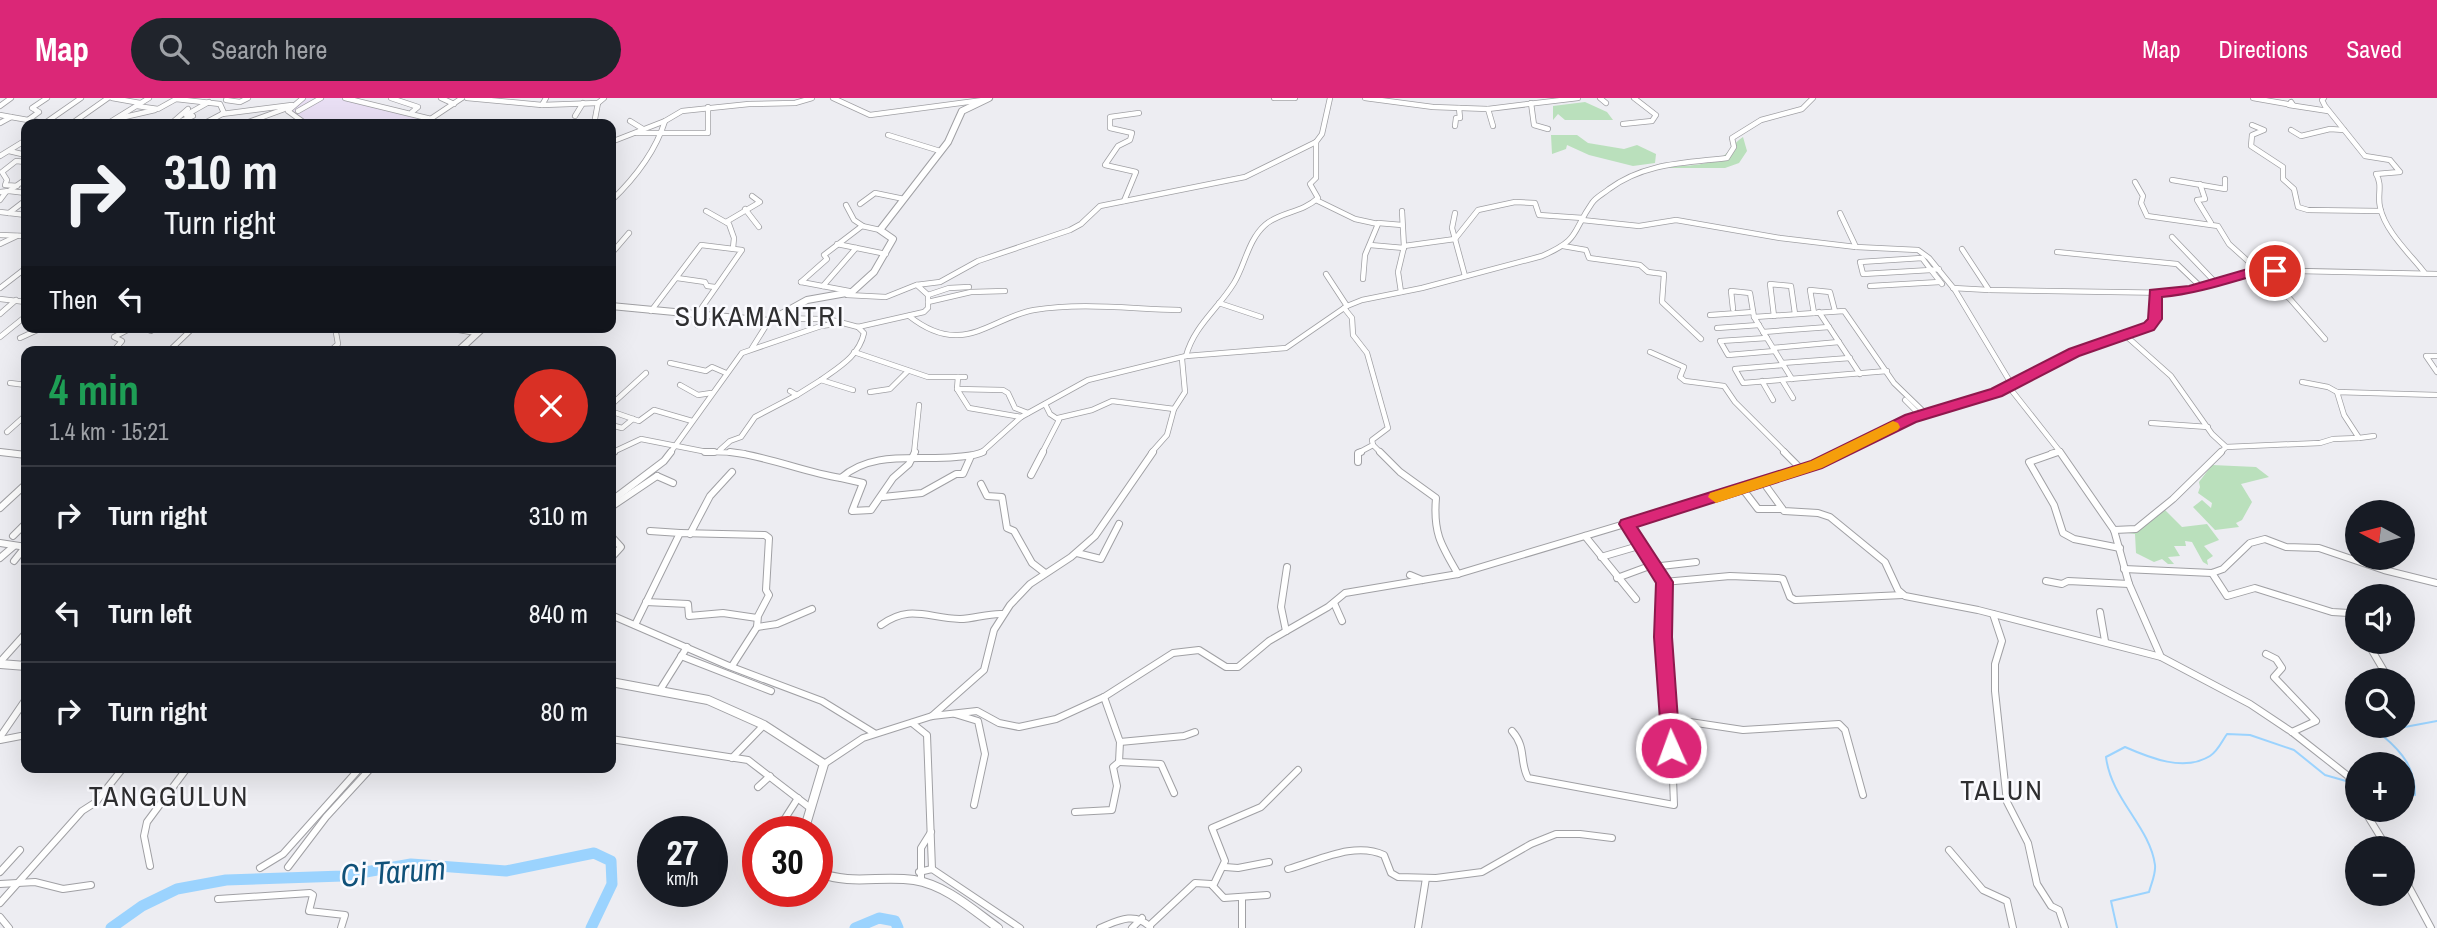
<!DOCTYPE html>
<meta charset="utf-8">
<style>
body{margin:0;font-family:"Archivo Narrow",sans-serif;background:#20242c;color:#f1f3f6;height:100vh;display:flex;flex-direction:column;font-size:26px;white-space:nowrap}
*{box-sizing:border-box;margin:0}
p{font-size:23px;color:#9ea1a6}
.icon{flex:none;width:38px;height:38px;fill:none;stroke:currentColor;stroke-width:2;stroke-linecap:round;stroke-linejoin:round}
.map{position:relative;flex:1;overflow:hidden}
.sheet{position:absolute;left:21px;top:248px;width:595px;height:427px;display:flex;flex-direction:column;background:#171b24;border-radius:14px;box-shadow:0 7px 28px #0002}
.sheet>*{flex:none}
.top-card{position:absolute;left:21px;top:21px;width:595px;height:214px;border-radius:14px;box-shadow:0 7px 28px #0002;background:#171b24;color:#f1f3f6;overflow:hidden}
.needle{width:46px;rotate:277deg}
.buttons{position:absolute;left:2345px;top:402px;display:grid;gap:14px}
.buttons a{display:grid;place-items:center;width:70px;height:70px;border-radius:50%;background:#171b24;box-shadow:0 7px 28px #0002;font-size:35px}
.speed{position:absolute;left:637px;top:718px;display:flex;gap:14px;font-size:35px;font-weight:700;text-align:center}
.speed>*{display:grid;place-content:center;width:91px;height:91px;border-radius:50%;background:#171b24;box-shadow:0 7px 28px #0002;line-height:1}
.speed small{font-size:18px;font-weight:400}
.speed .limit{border:10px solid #d22;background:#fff;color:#111}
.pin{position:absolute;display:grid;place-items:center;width:60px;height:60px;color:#fff;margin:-30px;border:4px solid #fff;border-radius:50%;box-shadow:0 2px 7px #0007}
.me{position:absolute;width:77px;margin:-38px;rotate:358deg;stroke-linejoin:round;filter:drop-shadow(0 0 5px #0008)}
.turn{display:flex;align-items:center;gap:24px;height:147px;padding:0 28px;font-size:32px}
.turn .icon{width:91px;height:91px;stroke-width:2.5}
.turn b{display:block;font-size:49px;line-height:60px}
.then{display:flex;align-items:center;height:66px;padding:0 28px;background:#0003;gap:14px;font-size:26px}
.round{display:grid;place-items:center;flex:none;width:74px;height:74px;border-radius:37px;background:#20242c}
.overview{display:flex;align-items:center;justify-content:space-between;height:119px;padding:0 28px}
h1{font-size:42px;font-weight:700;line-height:52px;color:#1e9e55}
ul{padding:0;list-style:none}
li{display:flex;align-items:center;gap:21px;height:98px;padding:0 28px;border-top:2px solid #363941}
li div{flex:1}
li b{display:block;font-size:26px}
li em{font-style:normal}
header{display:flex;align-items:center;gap:42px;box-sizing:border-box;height:98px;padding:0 35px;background:#db2777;color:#fff}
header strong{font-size:33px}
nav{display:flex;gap:38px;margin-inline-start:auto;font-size:24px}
.search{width:490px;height:63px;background:#20242c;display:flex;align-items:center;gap:18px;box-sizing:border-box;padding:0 24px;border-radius:38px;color:#9ea1a6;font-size:26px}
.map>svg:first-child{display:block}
.medical{fill:#e9dff4}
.green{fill:#bae0bc}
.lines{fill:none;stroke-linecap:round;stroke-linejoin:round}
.stream{stroke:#9bd3fe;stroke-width:2}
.river{stroke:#9bd3fe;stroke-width:11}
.street-far1-casing{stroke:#a0a0a4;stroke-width:6}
.street-casing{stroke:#a0a0a4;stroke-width:8}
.secondary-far1-casing{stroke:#a0a0a4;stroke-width:8}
.secondary-casing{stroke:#a0a0a4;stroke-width:10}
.street-far1{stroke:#fff;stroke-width:4.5}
.street{stroke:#fff;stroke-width:6}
.secondary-far1{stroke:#fff;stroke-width:6}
.secondary{stroke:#fff;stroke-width:8}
.route{fill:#db2777;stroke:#8e194d;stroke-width:2}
.slow{fill:#f59e0b}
.labels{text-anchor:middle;stroke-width:5;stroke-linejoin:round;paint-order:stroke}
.quarter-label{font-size:28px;letter-spacing:2px;fill:#2f2f31;stroke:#fbfbff}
.near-water-label{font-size:32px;font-style:italic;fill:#105179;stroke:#fbfbff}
</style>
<header>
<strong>Map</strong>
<div class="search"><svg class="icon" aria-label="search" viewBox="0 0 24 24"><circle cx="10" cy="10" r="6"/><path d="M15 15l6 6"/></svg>Search here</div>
<nav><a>Map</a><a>Directions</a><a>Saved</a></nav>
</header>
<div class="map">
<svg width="2437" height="830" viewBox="0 0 2437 830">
<rect width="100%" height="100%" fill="#ededf2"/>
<polygon class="medical" points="304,0 341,0 426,22 421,26 308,26 288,13"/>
<g class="green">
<polygon points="1585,4 1607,14 1613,22 1565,22 1558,16 1553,22 1553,8"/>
<polygon points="1551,37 1577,37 1588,45 1624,51 1637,47 1656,56 1655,65 1633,68 1589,57 1567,47 1566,51 1552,56"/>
<path d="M1743 39 1747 53 1739 65 1725 70H1659C1674 68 1707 68 1719 61 1729 56 1733 45 1743 39Z"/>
<polygon points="2212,367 2256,369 2269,379 2241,386 2252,404 2242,422 2236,425 2239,429 2215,432 2193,409 2202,402 2211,410 2212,405 2198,395 2200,389 2199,384"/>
<polygon points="2164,411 2182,429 2207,426 2219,442 2204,448 2213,458 2207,462 2208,467 2203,464 2192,444 2185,443 2186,448 2174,448 2180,458 2168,459 2174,466 2168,466 2162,461 2154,464 2136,455 2135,436 2128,435"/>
</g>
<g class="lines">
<g class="stream">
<path d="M2403 695 2415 697C2415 670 2403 655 2383 638L2394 631 2437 623"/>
<path d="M2117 830 2111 803 2149 794C2151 786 2156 776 2155 767 2150 729 2111 701 2106 659L2125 649C2150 660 2184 674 2210 658 2218 653 2222 643 2227 636L2250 637 2294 652 2325 677 2346 683"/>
</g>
<g class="river">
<polyline points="111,830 142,808 177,791 226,782 343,778 411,766 506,773 594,755 611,763 612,786 591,830"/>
<polyline points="855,830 879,820 895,823 898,830"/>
</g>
<defs>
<g id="street-far1">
<polyline points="112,0 140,5"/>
<polyline points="303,0 288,13 306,26"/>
<polyline points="345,0 431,21"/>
<polyline points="391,0 418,9 412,14"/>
<polyline points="441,0 454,6"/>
<polyline points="467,0 542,7 546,0"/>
<polyline points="833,0 870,17 983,2"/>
<polyline points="1274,0 1295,0"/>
<polyline points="1365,0 1433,9 1488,11 1578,0"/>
<polyline points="1600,0 1606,5"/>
<polyline points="2253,0 2293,7 2291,4"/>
<path d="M2324 0 2322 2 2325 8 2365 58 2390 62 2400 74 2376 76C2383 87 2377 97 2380 109 2385 133 2409 155 2424 174"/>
<polyline points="226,2 240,4 248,0"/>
<polyline points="1531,5 1534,27 1548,31"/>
<polyline points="542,7 598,5"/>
<polyline points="2289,7 2328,13"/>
<polyline points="0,8 11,0"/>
<polyline points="137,8 158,11 176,1 220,6 224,15 203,26"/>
<polyline points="1488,11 1493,28"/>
<polyline points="298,13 321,0"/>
<polyline points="222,16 292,7"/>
<polyline points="0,17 11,19 0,25"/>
<polyline points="575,18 583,5"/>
<polyline points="11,19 28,22 39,14 32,10 47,0"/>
<polyline points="116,21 155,12"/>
<polyline points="28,22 48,26"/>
<polyline points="630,23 643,31"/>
<polyline points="173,24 188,11"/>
<polyline points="45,25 81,0"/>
<polyline points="71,26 108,0"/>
<polyline points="107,26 149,0"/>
<polyline points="174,26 193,18 186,17 209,4"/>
<polyline points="243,26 290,9"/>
<polyline points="423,26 462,0"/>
<polyline points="594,26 598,5 604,0"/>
<polyline points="1623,26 1652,23 1656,17 1634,0"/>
<polyline points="2252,27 2264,32 2252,37 2251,48 2283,69 2283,81 2294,91 2298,109 2308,112 2381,113"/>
<polyline points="1455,28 1456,20 1460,20 1459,10"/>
<polyline points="2291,32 2301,38 2330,31 2344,32"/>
<polyline points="636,35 708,35 708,9"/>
<polyline points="888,37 940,53"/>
<polyline points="611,44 665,23 682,13 749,6 795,5 812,0"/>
<polyline points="9,53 26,57"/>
<polyline points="0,58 26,42"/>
<polyline points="2172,82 2225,91 2225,81"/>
<polyline points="2135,84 2143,98 2141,105 2147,118 2218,128 2229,146 2290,201 2325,241"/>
<polyline points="2200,86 2205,101 2197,102 2211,125"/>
<polyline points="17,88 5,87 7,82 2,74 16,63 26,64"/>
<polyline points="9,93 26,95"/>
<polyline points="0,94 9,93 26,81"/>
<polyline points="0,102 6,94"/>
<polyline points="1316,102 1355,121 1378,126 1365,157 1363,181"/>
<path d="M611 103C635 80 655 55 665 23"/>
<polyline points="1124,103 1136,74 1105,67 1118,48 1130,42 1132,35 1110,30 1110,19 1139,15"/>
<polyline points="860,106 875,95 904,101"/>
<polyline points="846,107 854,122 863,128"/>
<polyline points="745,111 759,129"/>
<polyline points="706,113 729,126 734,140 733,150"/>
<polyline points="0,114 26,117"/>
<polyline points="9,115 26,102"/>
<polyline points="1455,115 1452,130 1465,178"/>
<polyline points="1840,115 1856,149"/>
<polyline points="1582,122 1639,128 1676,122 1780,140 1856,149 1918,152 1929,160 1955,192 2012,287"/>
<polyline points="726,124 760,104 752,98"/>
<polyline points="1378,125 1402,127"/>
<polyline points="0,137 26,138"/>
<polyline points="2172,139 2215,184"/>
<polyline points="0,146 17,138"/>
<polyline points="837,146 886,156"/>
<polyline points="1370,147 1404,150"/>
<polyline points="1404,148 1455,141 1478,112 1515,104 1535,105 1539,117 1583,120"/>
<polyline points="1563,148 1586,152 1589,160 1640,167 1648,174 1664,176 1662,204 1701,241"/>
<polyline points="1962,151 1989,192 2174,195 2249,177 2258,172 2437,176"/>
<polyline points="2057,154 2177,166 2201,189"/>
<polyline points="611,156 629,135"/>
<polygon points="1922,160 1931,172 1863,176 1860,164"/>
<polyline points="1931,172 1942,186"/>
<polyline points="1931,172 1939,171"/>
<polyline points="1326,176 1347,208"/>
<polyline points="677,180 705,184 707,188 715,189"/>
<polyline points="801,184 827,161 824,157 862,128 880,132"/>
<polyline points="801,184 849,193"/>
<polyline points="823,188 856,150"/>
<polyline points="1870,188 1940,184"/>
<polyline points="0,190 26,170"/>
<polyline points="1953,190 1989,192"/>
<polyline points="1401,194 1398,174 1404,149 1402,113"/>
<polyline points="847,197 886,199 916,187 940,184 978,163 1070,132 1081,126 1100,108 1245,79 1316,44 1322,36 1330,0"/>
<polyline points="928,197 949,190 969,189"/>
<polyline points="0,201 26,204"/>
<polyline points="928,204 971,194 1005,193"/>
<polyline points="1219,205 1261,219"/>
<polyline points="1344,210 1352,220 1353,237 1367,255 1388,330 1372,342 1373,347 1358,355"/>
<polyline points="1733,211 1731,193 1750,195 1754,219"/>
<polyline points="651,213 701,147 742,152 696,218"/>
<polyline points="1819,214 1860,276"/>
<polyline points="1814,215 1810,192 1830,194 1835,213"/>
<polyline points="0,216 16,202"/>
<polyline points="1710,217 1753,214"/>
<path d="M909 218C923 229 940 238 958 237 982 237 1008 216 1034 212 1082 204 1131 211 1179 212"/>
<polyline points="1774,218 1770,186 1791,188 1795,216"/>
<path d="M782 219C801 223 822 218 840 224"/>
<polyline points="697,227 702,218"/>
<polyline points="141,229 151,233 157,229"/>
<polyline points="170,229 189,233"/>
<polyline points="440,229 477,235"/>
<polyline points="1717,230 1759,227"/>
<polyline points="1763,234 1829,229"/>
<polyline points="2125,237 2171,278 2212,336 2226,349"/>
<polyline points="0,239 26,218"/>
<polyline points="20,240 44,229"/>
<polyline points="1767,240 1720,243 1728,257 1775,253"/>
<polyline points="752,250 769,223"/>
<polyline points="1773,250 1839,244"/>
<polyline points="69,254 87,254"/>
<polyline points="120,254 116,250 122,243 114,239 133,229"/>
<polyline points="168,254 194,229"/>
<polyline points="329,254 338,246 335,229"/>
<polyline points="854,254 928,279 965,279"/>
<polyline points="1650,254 1684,269 1680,279 1685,283 1724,288 1735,304 1786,355"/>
<path d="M1186 258C1194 228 1218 211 1234 185 1245 167 1248 142 1265 127 1279 114 1302 115 1318 100L1310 86 1316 80V44"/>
<polyline points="2437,258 2426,258 2437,274"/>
<polyline points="670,265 706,273 712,269 726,275"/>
<polyline points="1782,265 1850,260"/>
<polyline points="1783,267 1735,271 1743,285 1887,273"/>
<polyline points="958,279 957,291 969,310 1021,319"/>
<polyline points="1792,281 1754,219 1844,213 1894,285 1925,315"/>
<polyline points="1782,282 1793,300"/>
<polyline points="1762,283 1773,302"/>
<polyline points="2302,284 2328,289 2337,294"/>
<polyline points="10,285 26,287"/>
<polyline points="680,287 698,297 711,295"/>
<polyline points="2009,289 2061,355"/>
<polyline points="957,291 1003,292 1008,295 1015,310 1028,315"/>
<path d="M853 292 821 282C839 269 859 258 864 235L858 229"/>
<polyline points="790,293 797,297 821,282"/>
<polyline points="870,294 890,291 908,273"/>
<polyline points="1905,302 1920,317"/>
<polyline points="611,307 646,275"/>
<polyline points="616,315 639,323 654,312 692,323"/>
<polyline points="1058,320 1092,312 1112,303 1174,311"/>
<polyline points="2151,325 2208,329"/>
<polyline points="611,327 622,330 633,321"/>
<polyline points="7,334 26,317"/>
<polyline points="2359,340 2374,338"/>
<polyline points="1373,347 1381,355"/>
<polyline points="720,352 730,343 741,339 755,319 797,297"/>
<polyline points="0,354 12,355"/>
<polyline points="611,355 641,341 707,354 744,355"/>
<polyline points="670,355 742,255 821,228 843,225 858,229 924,214 928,210 928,197 917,187"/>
<polyline points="914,355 919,307"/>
<path d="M981 355 1021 319 1088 282 1186 258 1286 250 1347 208 1362 202 1422 190 1542 158C1581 141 1571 135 1592 105 1596 99 1603 96 1609 91 1644 65 1684 65 1727 60L1734 49 1732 40 1761 22 1802 11 1813 0"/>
<polyline points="1042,355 1059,322 1050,316 1045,306"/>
<polyline points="1151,355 1167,337 1174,311 1185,294 1182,261"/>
<polyline points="1841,355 1920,317 1997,295 2074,255 2149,229 2155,221 2155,195"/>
<polyline points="2051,355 2060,353"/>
<polyline points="2220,355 2226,349 2320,345 2333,341 2359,340 2344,317 2337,294 2437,297"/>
</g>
<g id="street">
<polyline points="0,354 26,357"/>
<polyline points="705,354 714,354"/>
<path d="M730 354C768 358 803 374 841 380 872 352 917 363 956 359 965 358 975 358 983 354"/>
<path d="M1380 354 1400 374 1436 400C1433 435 1441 447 1458 476"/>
<polyline points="1784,354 1802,372"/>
<polyline points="2058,354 2029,364 2054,407 2063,435 2074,441 2120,450"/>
<polyline points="2060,354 2114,432 2129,486 2161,559 2250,606 2292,634 2348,678 2357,701"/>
<polyline points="611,355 614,354"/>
<polyline points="1358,364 1358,355 1361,354"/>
<polyline points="1031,377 1043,354"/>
<polyline points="657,378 673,385"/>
<polyline points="841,380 863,385 852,413 871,412 893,380 909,366 915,354"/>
<polyline points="1763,384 1784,413 1818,415 1830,419 1885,464 1898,492 1905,498 1978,512 2161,559"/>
<polyline points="981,386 987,398 1002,399 1007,430 1014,433 1032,465 1045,475"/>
<polyline points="1742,390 1758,411 1782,411"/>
<polyline points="883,399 922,395 956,376 963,376 971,358"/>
<polyline points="611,403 664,363 671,354"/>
<polyline points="611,409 657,378"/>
<polyline points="0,410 26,386"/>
<polyline points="2114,432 2136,431 2173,401 2221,354"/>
<polyline points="650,433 680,435"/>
<polyline points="690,436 710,398 732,374"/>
<polyline points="13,438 26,425"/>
<polyline points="611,438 621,449 611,460"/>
<polyline points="1585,438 1636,501"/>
<polyline points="0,445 26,449"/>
<polyline points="1077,455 1101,461 1119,426"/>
<polyline points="1601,459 1642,447"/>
<polyline points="0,460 14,448"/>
<polyline points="14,463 26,448"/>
<polyline points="2124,471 2212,475 2223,471 2250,445 2265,441 2286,449 2319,450 2384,472 2437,485"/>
<polyline points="2212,475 2227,498 2255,490 2332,514 2349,515 2357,528"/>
<polyline points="1410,477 1422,482"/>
<polyline points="1617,480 1655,466 1661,468 1696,464"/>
<polyline points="2046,483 2062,486 2068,483 2129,486"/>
<polyline points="1664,484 1730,478 1778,480 1783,481 1790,499 1795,502 1903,497"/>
<polyline points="646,504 688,506 689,518 723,515 757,520"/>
<polyline points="1334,505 1342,523"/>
<polyline points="2100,514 2105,543"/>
<polyline points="1993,516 2002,543 1995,566 1995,593 2007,704 2028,745 2037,786 2051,808 2059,812 2065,830"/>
<polyline points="611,517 729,568 822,603 874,635"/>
<polyline points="635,527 680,435 765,437 769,440 766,492 769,497 758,518 757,529 732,568"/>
<path d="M881 527C910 506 927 520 960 521 974 521 988 515 1003 516"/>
<polyline points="757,529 777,526 812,511"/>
<polyline points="1286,533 1281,509 1287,469"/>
<polyline points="2367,544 2390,583"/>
<polyline points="2266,556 2276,561 2282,570 2274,579 2316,623 2292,634"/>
<polyline points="681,558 771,593"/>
<polyline points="0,564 26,535"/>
<polyline points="660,592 687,549"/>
<polyline points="1104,599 1120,644 1184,638 1195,634"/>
<polyline points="955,616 978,623 985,656 974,707"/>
<polyline points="932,618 984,572 994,532 1010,507 1030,486 1071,459 1095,438 1153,354"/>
<polyline points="1670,621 1743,632 1839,626 1845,632 1863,697"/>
<polyline points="912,625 927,637 932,771"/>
<path d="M1512 633C1527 650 1519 663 1528 680L1674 707 1670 602 1663 539 1664 484 1627 426"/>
<polyline points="0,639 26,601"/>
<polyline points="611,641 748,662 809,709"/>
<polyline points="0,642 26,637"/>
<polyline points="1120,644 1119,664 1161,666 1174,695"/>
<polyline points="732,660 764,627"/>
<polyline points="824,666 863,640 932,618 977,613 999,625 1019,629 1056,621 1104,599 1173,555 1199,552 1226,569 1238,569 1269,543 1328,509 1345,495 1458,476 1788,377 1845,354"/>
<polyline points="758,689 770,678"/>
<polyline points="2364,712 2388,751"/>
<polyline points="1075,714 1112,712 1117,688 1113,669 1119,664"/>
<polyline points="785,733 784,722 798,700"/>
<polyline points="1949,752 1983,792 2007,803 2013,830"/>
<polyline points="150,768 144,738 147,724 187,670"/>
<polyline points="288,769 326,719 371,670"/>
<polyline points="1225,769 1238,770 1269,764"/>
<polyline points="260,770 283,756 360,670"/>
<path d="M1288 771C1318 763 1354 743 1384 757L1391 775 1398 779 1436 780 1482 774 1531 746 1556 736H1580L1612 740"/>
<polyline points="0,774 20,752"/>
<polyline points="919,774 932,771 1020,830"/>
<polyline points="2403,778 2431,830"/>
<polyline points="921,784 921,750 931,734"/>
<polyline points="0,786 35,784 63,791 91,787"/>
<polyline points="1213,788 1225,763 1212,730 1261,709 1298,672"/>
<polyline points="1242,800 1242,830"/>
<polyline points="218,801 310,795 313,797 309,813 345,817 341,830"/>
<polyline points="0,805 82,713 96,704 123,670"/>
<polyline points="0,819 9,830"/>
<polyline points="1150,827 1195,785 1211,786 1224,800 1267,797"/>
<path d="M1100 830C1117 823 1135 813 1150 829"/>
<polyline points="1132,830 1142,820"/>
<polyline points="1418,830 1426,780"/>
</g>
<g id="secondary-far1">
<polyline points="611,208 769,223 807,202 852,194 874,174 893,141 880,132 948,44 962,13 989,0"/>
<polyline points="457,254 484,229"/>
</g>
<g id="secondary">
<polyline points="0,566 26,568"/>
<polyline points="611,584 708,602 764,627 824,666 804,733"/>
<path d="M817 774C852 788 879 777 914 782 946 787 973 812 998 830"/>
</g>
</defs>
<use href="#street-far1" class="street-far1-casing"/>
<use href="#street" class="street-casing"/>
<use href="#secondary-far1" class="secondary-far1-casing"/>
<use href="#secondary" class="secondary-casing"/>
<use href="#street-far1" class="street-far1"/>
<use href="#street" class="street"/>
<use href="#secondary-far1" class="secondary-far1"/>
<use href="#secondary" class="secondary"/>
</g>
<path class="route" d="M2258 168 2275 169 2281 173C2274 178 2269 174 2260 176 2228 185 2196 196 2162 199V221L2154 232 2079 258 2002 298 1916 324 1822 370 1637 429 1673 484 1672 539 1680 650 1678 656 1671 658 1665 656 1662 650 1654 539 1656 485 1619 426 1621 422 1811 363 1905 317 1991 291 2069 251 2144 225 2148 221 2150 192 2189 188Z"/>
<polygon class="slow" points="1893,323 1898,325 1900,329 1898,332 1822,370 1716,405 1708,399 1710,395 1811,363"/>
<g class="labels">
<g class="quarter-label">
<text x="760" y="228">SUKAMANTRI</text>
<text x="2002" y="702">TALUN</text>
<text x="169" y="708">TANGGULUN</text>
</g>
<g class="near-water-label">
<text transform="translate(393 774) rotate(-4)" y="11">Ci Tarum</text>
</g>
</g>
</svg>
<div class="buttons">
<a><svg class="needle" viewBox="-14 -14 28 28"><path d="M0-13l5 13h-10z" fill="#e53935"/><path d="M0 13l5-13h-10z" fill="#9ea1a6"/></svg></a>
<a><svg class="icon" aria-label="sound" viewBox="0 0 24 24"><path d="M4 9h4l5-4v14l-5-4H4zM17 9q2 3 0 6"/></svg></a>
<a><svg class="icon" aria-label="search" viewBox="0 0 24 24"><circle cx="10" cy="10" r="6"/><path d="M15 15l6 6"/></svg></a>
<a>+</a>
<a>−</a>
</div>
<div class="speed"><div>27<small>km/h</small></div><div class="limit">30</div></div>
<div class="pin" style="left:2275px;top:173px;background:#d93025"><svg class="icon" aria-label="arrive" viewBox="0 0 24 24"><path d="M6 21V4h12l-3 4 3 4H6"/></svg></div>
<svg class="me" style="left:1671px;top:650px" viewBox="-20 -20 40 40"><circle r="17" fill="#db2777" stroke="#fff" stroke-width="3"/><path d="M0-11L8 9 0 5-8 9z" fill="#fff"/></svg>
<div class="top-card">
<div class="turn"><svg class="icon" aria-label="right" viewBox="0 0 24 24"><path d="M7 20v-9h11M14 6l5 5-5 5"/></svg><div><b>310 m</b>Turn right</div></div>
<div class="then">Then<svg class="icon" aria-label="left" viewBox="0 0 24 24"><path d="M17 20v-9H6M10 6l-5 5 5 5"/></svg></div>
</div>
<section class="sheet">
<div class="overview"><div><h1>4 min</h1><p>1.4 km · 15:21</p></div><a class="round" style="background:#d93025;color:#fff"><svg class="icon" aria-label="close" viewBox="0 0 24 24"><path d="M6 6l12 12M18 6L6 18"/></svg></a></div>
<ul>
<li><svg class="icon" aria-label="right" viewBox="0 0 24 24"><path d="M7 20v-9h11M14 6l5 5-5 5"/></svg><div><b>Turn right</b></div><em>310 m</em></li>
<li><svg class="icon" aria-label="left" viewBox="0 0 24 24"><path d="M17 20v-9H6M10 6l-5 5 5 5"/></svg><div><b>Turn left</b></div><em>840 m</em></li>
<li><svg class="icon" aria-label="right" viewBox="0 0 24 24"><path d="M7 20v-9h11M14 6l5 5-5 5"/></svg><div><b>Turn right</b></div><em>80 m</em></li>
</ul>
</section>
</div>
